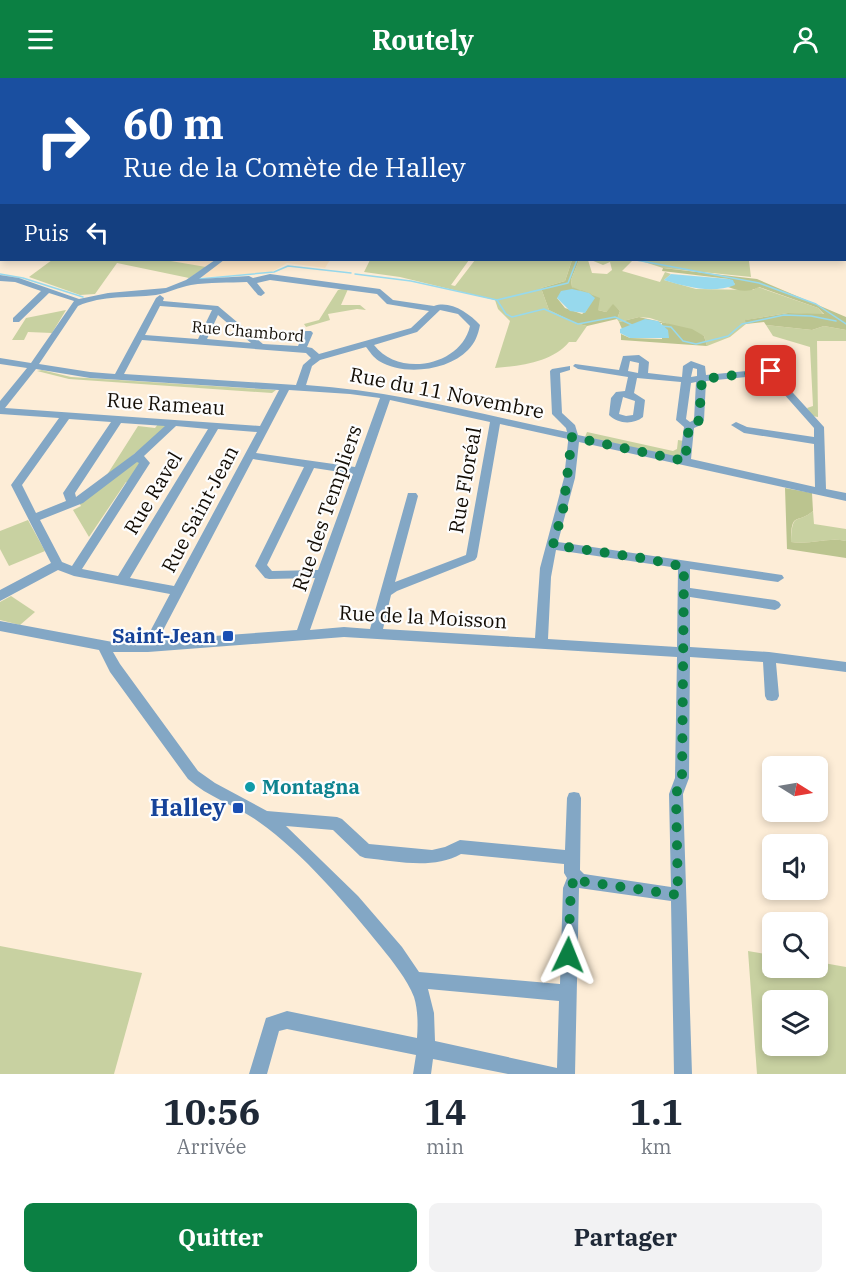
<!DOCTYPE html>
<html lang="fr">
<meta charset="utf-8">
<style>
body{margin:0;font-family:"IBM Plex Serif",serif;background:#f2f2f3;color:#1f2937;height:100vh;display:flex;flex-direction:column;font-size:22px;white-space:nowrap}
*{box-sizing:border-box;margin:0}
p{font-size:20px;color:#747a83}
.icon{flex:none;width:33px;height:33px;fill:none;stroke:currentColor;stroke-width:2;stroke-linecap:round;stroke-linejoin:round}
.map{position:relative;height:996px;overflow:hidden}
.panel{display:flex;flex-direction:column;background:#fff;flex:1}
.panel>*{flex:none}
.top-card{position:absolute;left:0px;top:0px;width:846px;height:183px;box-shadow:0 3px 9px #0003;background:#1a4fa0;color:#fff;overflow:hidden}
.needle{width:39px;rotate:101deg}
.tools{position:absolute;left:762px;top:678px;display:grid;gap:12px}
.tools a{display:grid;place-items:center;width:66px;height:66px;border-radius:9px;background:#fff;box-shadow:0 3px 9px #0003;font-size:30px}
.pin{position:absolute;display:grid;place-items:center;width:51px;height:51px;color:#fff;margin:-26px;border-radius:12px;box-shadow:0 3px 9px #0006}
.me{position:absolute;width:66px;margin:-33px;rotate:2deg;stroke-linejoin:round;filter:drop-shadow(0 0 4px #0008)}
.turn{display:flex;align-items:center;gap:21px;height:126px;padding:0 24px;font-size:27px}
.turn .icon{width:78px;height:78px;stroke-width:2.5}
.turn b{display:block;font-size:42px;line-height:51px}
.then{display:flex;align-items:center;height:57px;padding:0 24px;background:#0003;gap:12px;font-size:22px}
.eta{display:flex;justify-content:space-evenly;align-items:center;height:102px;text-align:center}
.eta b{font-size:36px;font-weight:700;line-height:42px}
.button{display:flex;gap:12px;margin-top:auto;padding:12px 24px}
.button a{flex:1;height:69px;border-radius:9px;background:#0b8043;color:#fff;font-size:24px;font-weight:700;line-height:69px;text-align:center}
.button a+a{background:#f2f2f3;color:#1f2937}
header{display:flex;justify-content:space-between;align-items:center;height:78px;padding:0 24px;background:#0b8043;color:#fff;font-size:27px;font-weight:700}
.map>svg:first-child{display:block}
.built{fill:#fde4c3}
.green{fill:#c8d1a1;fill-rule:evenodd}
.forest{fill:#bbc48f;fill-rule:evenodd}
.water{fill:#97d9ed}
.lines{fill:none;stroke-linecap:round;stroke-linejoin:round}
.stream{stroke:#97d9ed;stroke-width:1.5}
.minor{fill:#83a7c5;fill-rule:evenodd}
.route{stroke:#0b8043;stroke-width:10;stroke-dasharray:0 18}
.transit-dot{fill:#1a4fb4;stroke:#fdfdfd;stroke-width:2}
.culture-dot{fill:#0f9aa8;stroke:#fdfdfd;stroke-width:2}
.labels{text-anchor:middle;stroke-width:4.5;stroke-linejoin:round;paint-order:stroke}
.far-street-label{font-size:16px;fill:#120c04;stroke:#fdfdfd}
.street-label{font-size:20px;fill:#120c04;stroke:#fdfdfd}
.transit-label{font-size:20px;font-weight:bold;fill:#164399;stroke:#fdfdfd;text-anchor:end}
.culture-label{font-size:20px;font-weight:bold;fill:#0d838f;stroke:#fdfdfd;text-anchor:start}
.near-transit-label{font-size:24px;font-weight:bold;fill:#164399;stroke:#fdfdfd;text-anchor:end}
</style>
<header><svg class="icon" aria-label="menu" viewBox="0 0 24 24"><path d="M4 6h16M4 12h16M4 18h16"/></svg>Routely<svg class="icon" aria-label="person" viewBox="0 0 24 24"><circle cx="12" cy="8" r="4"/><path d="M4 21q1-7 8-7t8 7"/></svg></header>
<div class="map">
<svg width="846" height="996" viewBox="0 0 846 996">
<rect width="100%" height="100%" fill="#fdedd7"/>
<polygon class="built" points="165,182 330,182 325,190 287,185 270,195 189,200"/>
<g class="green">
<polygon points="52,182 165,182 206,189 189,200 117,185 95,216 80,217 29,199"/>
<path d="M370 182H469L451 207 455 208 475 182H572L565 203 541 210 549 232 575 245 587 248 576 264H569C553 284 520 288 495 290L510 243 498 231 495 222 400 199 364 194Z"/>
<polygon points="579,182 588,182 592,195 607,196 612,192 610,184 603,187 591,182 626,182 632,183 622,193 660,204 665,194 671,196 664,202 696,211 753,212 758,209 818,230 824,237 788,235 746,242 746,246 730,259 707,268 704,258 650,240 639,239 619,244 617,241 620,233 613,227 606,234 598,232 597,228 572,209 571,202"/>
<polygon points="638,182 757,182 749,183 751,199 663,190"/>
<polygon points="345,210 348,211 341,227 360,227 366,232 357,231 328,236 330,242 306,249 304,246 319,242 338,212"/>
<polygon points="66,232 52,255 28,254 24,262 12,262 26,240"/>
<polygon points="766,247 812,252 824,248 846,252 846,263 817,263 818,339 812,338 807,330 813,328 810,269 773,258"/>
<polygon points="42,292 71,299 276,312 272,315 69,301 37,293"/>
<polygon points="159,345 167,349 105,400 138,348 155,350"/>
<polygon points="587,354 673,373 677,371 678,362 684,363 683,375 676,379 585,359"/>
<polygon points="135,383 142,383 130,404 126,404 89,459 73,432 81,428 79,425"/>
<path d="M813 433 814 446 846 451V463C827 459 811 467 791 464 792 432 797 447 813 433Z"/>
<polygon points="28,442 45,473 9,488 0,471 0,453"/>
<polygon points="11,518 35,534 20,547 0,542 0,524"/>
<polygon points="0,868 142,895 114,996 0,996"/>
<path d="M748 873 772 877V890H818V884L846 889V996H757ZM772 922H818V968H772Z"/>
</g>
<g class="forest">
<path d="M572 182H579L571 202 572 209 600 220 598 232 606 234 613 226 620 233 617 241 587 248 575 245 549 232 541 210 565 203ZM581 212 591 216 586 233 582 236 565 230 557 220Z"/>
<path d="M663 190 757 201 846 239V252L824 248 812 252 766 247 764 244 746 246 745 242 788 235 824 236 818 230 759 209C748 215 739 213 728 209L735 206 729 201 662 193Z"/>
<polygon points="639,239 692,251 704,258 707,268 621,262 621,256 630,260 662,261 662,245 622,251 619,244"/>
<path d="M785 410 812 415 813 433C797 447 791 432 791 464 811 467 827 459 846 463V480L787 471Z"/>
</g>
<g class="water">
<path d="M671 196 729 201 733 202 735 207C712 216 687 209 664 202Z"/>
<polygon points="572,211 589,215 595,220 585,235 570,233 557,220 561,213"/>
<polygon points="645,241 658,243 668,252 669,260 630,260 620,255 620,251"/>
</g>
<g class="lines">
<g class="stream">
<polyline points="636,182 759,205 816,226 846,246"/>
<polyline points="0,196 23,200 83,219"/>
<polyline points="355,196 411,203 497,222 568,205 577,182"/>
<polyline points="198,201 274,194 288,188 351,195"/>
<polyline points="497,222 506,236 512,239 544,231 578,246 615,239 634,248"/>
<polyline points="661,248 671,249 683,263 696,266 728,258 742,246 784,237 811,238 836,243"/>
</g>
<g class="minor">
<polygon points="13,0 35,2 14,2"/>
<polygon points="297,0 303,0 296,2"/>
<polygon points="791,0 817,2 792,2"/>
<rect x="844" y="2" width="2" height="4"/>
<rect x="0" y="109" width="2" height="4"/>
<polygon points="0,156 2,156 0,162"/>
<path d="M215 182H224L199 201 249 198 253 200 270 196 380 211 393 222 434 228C450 222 469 235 480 247 478 257 475 265 468 272 448 293 403 298 379 283 373 279 370 274 366 269L320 282 312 288 306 307C395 313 480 336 567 354L566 350 552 336 550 293 552 291 570 288V292L560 295 562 335 575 347 578 357 680 379 684 349 676 342 681 304 637 300 634 315 645 322 643 339C633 347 618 346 609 337L611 320 616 314 625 313 628 299 578 291 573 288 575 286 619 292 623 278 639 277 649 284 648 295 682 299 683 288 691 283 705 288 706 297 766 291 772 282 775 281 780 284 774 294 824 349 826 411 846 415V423L579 364 575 400 558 464 782 497 784 500 778 504 690 491V510L775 522 779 524 781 527 779 530 775 532 690 519V569L769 574 846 584V594L776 585 779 618 777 622 772 623 767 622 765 618 763 584 690 579 689 700 683 716 692 996H674L671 823 579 810 575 996H508L433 981 431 996H413L416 977 287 951 279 953 267 996H249L266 940 287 933 417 960C418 947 418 932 414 919 407 901 393 884 381 869 347 827 303 775 259 744 236 727 209 720 188 701L110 594 99 572 0 553V543L118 565 145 563 170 516 74 498 58 492 0 523V512L51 485 11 407 59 340 0 336V323L27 290 0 286V280L31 285 74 223 49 215 19 244H13V240L41 213 15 204 0 203V197L19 200 79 221 108 215 166 210 186 202ZM270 202 377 216 387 226 429 233 411 250 319 276 312 270 307 269 313 255 311 253H305L298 268 263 266 218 228 163 223 164 220 160 217 156 220 115 296 90 294 39 286 78 228C103 217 129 220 156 217 168 215 179 209 191 207 209 204 229 205 247 204L258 217 261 218 265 215 257 205ZM160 228 212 232 198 261 145 257ZM440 232 458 236 470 248C461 288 399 300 374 267L417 254ZM218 237 251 265 207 261ZM142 262 306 275 311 280 303 287 296 307 124 296ZM630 283 639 285 638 295 628 293ZM693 290 697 291V298L691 299ZM36 291 90 300 279 312 260 348 5 330ZM767 297 814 350V359L747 349 736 344 731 347 744 355 814 366 815 409 691 381 694 350 701 347 704 342 706 303ZM696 304 694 342 690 344 686 341 691 305ZM289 312 350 316 380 320 355 389 256 375ZM623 319 635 323 633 337 626 338 619 336ZM390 322 490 344 466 477 395 504 418 418 416 415H408L370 551 344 549 310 552ZM69 341 111 344 63 415 66 423 36 435 22 407ZM121 345 165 348 134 376 76 419 75 415ZM500 346 568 361V364L564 400 540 490 535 560 383 551 391 517 397 513 475 482 477 479ZM176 348 208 351 118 498 82 491 150 385 144 378ZM218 351 257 354 174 508 130 500ZM253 381 304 389 255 488 265 500 269 501 315 500 297 552 158 562ZM137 384 139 385 72 488 62 484 40 442 83 425ZM314 390 353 396 318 492 272 493 267 487ZM556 472 678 490 677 569 548 561 551 499ZM344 559 677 579 675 700 669 716 671 809 584 796 580 792 581 720 579 715 574 714 569 715 567 720 565 772 460 762 445 769 432 772 369 766 342 741 337 739 267 733 215 705 198 693 120 586 113 574H148ZM286 748 333 752 360 778 365 780C397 783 432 792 461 776L564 786V795L567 800 563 810 560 906 419 894 402 869 358 818ZM428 911 559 923 557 990 435 963 434 935Z"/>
</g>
</g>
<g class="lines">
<polyline class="route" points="568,877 571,810 575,799 580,803 678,817 676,716 682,700 684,489 648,481 553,467 563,432 572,359 685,383 689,348 697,345 699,342 702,301 771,293"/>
</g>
<g class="transit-dot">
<rect x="222" y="552" width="12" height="12" rx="3"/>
<rect x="232" y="724" width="12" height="12" rx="3"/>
</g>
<circle class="culture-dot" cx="250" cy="709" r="6"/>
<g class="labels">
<g class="far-street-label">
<text transform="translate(248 253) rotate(5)" y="6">Rue Chambord</text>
</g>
<g class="street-label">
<text transform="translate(447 315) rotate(11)" y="7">Rue du 11 Novembre</text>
<text transform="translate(166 326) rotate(4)" y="7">Rue Rameau</text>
<text transform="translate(465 402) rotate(-80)" y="7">Rue Floréal</text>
<text transform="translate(153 415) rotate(-59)" y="7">Rue Ravel</text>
<text transform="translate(327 430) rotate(-71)" y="7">Rue des Templiers</text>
<text transform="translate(200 431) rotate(-62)" y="7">Rue Saint-Jean</text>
<text transform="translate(423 539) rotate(3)" y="7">Rue de la Moisson</text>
</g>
<g class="transit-label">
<text x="216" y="565">Saint-Jean</text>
</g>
<g class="culture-label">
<text x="262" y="716">Montagna</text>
</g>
<g class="near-transit-label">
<text x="226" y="738">Halley</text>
</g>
</g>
</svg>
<div class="tools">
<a><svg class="needle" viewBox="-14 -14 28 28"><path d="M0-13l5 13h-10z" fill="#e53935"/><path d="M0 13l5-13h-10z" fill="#747a83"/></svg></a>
<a><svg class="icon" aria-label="sound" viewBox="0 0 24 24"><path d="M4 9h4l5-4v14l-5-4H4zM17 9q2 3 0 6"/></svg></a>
<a><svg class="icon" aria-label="search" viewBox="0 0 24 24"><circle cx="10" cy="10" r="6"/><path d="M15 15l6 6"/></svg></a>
<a><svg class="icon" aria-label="layers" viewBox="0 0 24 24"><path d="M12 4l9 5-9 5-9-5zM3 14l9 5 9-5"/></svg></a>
</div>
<div class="pin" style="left:771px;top:293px;background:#d93025"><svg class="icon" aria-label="arrive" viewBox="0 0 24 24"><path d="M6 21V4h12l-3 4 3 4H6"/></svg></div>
<svg class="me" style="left:568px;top:877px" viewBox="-20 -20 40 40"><path d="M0-17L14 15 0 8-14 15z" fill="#0b8043" stroke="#fff" stroke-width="4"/></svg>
<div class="top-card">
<div class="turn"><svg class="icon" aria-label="right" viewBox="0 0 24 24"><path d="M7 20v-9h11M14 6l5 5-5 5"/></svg><div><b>60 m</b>Rue de la Comète de Halley</div></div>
<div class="then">Puis<svg class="icon" aria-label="left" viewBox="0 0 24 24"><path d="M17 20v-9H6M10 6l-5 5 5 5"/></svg></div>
</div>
</div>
<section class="panel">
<div class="eta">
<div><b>10:56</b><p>Arrivée</p></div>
<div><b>14</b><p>min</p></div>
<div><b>1.1</b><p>km</p></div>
</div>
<div class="button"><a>Quitter</a><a>Partager</a></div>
</section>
